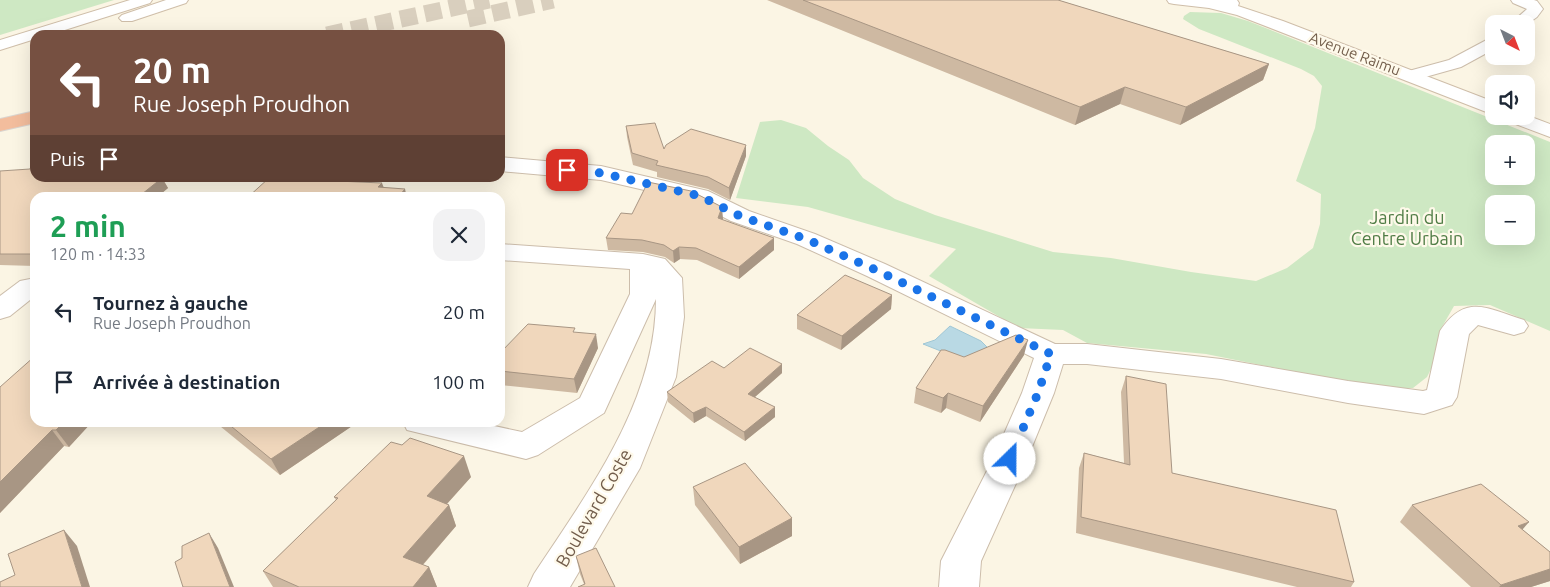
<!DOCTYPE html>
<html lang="fr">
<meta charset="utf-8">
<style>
body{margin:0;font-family:Ubuntu,sans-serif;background:#f2f2f3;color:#1f2937;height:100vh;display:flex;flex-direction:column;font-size:19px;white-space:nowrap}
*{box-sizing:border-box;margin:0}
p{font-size:16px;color:#747a83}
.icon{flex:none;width:28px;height:28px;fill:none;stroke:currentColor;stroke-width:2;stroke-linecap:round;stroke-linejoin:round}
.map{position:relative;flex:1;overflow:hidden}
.side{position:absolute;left:30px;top:192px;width:475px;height:235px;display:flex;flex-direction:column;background:#fff;border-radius:15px;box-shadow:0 5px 20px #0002}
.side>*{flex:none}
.banner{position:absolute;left:30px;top:30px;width:475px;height:152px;border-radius:15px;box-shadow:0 5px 20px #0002;background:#765041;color:#fff;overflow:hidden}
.needle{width:32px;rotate:138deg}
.fabs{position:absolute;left:1485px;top:15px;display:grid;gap:10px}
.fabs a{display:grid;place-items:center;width:50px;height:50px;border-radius:10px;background:#fff;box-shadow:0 5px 20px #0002;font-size:25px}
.pin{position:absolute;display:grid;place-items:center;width:42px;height:42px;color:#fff;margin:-21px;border-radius:10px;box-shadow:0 2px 8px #0006}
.me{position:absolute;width:55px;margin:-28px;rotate:23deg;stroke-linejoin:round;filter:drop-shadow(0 0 4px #0008)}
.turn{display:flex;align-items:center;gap:18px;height:105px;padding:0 20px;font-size:22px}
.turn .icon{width:65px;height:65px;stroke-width:2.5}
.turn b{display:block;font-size:35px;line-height:42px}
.then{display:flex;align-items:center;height:48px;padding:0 20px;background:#0003;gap:10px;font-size:19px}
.round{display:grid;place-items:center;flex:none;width:52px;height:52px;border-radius:15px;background:#f2f2f3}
.head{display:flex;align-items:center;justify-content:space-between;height:85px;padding:0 20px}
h1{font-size:30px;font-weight:700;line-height:38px;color:#1e9e55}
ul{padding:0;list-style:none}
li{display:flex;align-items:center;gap:15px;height:70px;padding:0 20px}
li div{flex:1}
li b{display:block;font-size:19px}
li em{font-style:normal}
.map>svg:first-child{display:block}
.green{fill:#cee8c3;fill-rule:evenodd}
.water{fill:#b9d9e4;stroke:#a0c7d5}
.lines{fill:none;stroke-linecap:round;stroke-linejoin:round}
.highway-tunnel{stroke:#d9cfbe;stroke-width:17;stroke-dasharray:17 8;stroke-linecap:butt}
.street-casing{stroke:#ccbdab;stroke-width:2}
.secondary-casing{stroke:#cfbea9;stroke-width:2}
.highway-casing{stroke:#dad5d0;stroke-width:2}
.street{fill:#fff;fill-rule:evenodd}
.secondary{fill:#fff;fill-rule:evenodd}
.highway{fill:#f3bd9d;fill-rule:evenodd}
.wall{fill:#ceb9a2}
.shaded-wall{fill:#a89684}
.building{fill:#f0d7bc;stroke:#a89684}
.route{stroke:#1a73e8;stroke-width:9;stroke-dasharray:0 16.2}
.labels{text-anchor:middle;stroke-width:4.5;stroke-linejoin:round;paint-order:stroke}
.far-street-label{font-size:15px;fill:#725d4b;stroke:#fef9ea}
.park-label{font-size:18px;fill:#507d46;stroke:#fef9ea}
.street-label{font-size:18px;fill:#725d4b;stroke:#fef9ea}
</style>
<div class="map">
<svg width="1550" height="587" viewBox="0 0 1550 587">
<rect width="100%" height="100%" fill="#fbf5e4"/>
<g class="green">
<polygon points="0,0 114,0 0,35"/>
<path d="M1190 12 1221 13 1248 21 1550 142V331L1490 305 1454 306 1442 327 1436 359 1427 377 1413 388H1376L1206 354 1087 343 1063 330 1019 328 929 276 956 249 808 207 736 198 760 122 781 120 806 128 828 146 849 160 863 178 895 199 935 215 1053 252 1111 258 1191 272 1256 281 1287 268 1313 248 1320 224 1321 194 1296 181 1315 128 1322 86 1314 76 1301 69 1199 29 1183 19 1184 16ZM1494 144H1526V176H1494ZM1494 204H1526V236H1494Z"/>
</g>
<polygon class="water" points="950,326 981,341 987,347 966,361 923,344 935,340"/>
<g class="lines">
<g class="highway-tunnel">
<polyline points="468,19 553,0"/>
<polyline points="327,35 489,0"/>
</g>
<defs>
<g id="street">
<polygon points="1511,0 1534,0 1537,1 1543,9 1537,17 1526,25 1526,24 1510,24 1527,9 1513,3"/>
<polygon points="1494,36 1494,49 1461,67 1411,81 1405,80 1402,76 1405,72 1449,60"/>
<path d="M500 157 601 166 708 191 749 211 815 234 885 264 1055 344H1087L1221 359 1348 381 1423 391 1427 390 1440 331C1466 292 1488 309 1524 320L1528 326 1524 332 1514 335 1478 325 1469 334 1457 397 1452 405 1424 414 1348 403 1221 379 1087 364H1063L1054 393 1027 459 981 561 979 587H939L941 561 993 459 1022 393 1034 358 867 276 797 244 731 221 692 201 601 180 500 171Z"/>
<path d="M500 244 643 254 665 259 682 278 684 317 676 377 640 468 570 587H528L534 574C588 492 656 402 656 299L604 413 538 455 526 459 407 430 403 422H476L522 432 580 398 630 294V269L500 260Z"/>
<polygon points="30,279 35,280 35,296 10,316 0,319 0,296 20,281"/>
</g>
<g id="secondary">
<polygon points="130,0 152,0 150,3 49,35 35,35 35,39 0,50 0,40"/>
<polygon points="166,0 188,0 186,3 132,21 122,21 119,18 122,15"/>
<polygon points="1167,0 1237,0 1239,3 1238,6 1283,21 1494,102 1494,115 1237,15 1209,8 1174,4 1169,3"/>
<polygon points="1526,115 1550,124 1550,137 1505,120 1502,116 1526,116"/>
</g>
<polygon id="highway" points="35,111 35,123 0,131 0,119"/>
</defs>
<use href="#street" class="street-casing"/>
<use href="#secondary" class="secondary-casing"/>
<use href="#highway" class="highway-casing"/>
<use href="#street" class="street"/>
<use href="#secondary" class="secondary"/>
<use href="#highway" class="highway"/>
</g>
<g class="wall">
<polygon points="767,0 1058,0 1269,64 1263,80 1180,125 1120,104 1075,125"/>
<polygon points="626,126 664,149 746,156 730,200 708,189 657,177 657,172 633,165 627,137"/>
<polygon points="0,171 35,178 162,178 168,188 156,198 35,198 35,266 0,265"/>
<polygon points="722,207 722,220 774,238 774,250 739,279 697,260 680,259 674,263 665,257 643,252 608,250 606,238 632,214"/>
<polygon points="892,295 891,309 841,350 797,329 797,315"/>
<polygon points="598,348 577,393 500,385 500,353"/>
<polygon points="1024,355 980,422 946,408 941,413 914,403 916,388 964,357"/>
<polygon points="782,364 782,373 755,397 775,417 745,441 706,416 694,423 668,402 667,392 724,368"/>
<polygon points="1126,376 1172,473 1354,582 1351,587 1297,587 1076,533 1079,468 1084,453 1124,463 1121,392"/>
<polygon points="0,387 35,422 92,422 69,447 64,446 0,513"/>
<polygon points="215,422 358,422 280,475"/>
<polygon points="471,477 447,504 449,505 456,526 423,565 429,567 437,587 273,587 263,571 336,500 334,497"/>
<polygon points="693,487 792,518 792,536 740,564 695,505"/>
<polygon points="1412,505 1522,529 1550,552 1550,581 1531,587 1471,587 1400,522"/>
<polygon points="576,556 615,587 584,584 580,574"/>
</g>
<g class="shaded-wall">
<polygon points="1269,64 1263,80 1180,125 1186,107"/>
<polygon points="1125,87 1120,104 1075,125 1080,107"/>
<polygon points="746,145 746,156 730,200 729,188"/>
<polygon points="162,178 168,188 156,198 137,198"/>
<polygon points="382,183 387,196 378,187"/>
<polygon points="405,189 407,198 397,198"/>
<polygon points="722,207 723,219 719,230 718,218"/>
<polygon points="774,238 774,250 739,279 739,267"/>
<polygon points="679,247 680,259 674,263 673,251"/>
<polygon points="892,295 891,309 841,350 842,336"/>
<polygon points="596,334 598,348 577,393 574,379"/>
<polygon points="1028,340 1024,355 980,422 983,406"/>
<polygon points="782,364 782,373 748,403 748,394"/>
<polygon points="948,393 946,408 941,413 943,398"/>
<polygon points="706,407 706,416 694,423 693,413"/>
<polygon points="775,407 775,417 745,441 744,432"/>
<polygon points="64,422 92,422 69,447 56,430"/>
<polygon points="327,422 358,422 280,475 271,459"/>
<polygon points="52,430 64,446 0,513 0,482"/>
<polygon points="464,456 471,477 435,517 427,496"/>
<polygon points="449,505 456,526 412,577 403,557"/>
<polygon points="792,518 792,536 740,564 739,547"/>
<polygon points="1529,522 1515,538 1518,526"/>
<polygon points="64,530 77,546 90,587 82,587"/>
<polygon points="209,533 218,548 234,587 230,587"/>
<polygon points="429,567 437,587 413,587"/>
<polygon points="1550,569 1550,581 1531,587 1499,587 1501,585"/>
</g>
<g class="building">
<polygon points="803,0 1058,0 1269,64 1186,107 1125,87 1080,107"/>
<polygon points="655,123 664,149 666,145 691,129 746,145 729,188 708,177 656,165 658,161 632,153 626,126"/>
<polygon points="31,166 35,166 35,178 162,178 137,198 35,198 35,254 0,254 0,171 30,169"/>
<polygon points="269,178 382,183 378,187 405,189 397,198 247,198"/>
<polygon points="648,182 691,191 722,207 718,218 774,238 739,267 696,248 679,247 673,251 664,245 642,240 606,238 621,213 632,214"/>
<polygon points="845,275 892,295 842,336 797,315"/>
<polygon points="528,324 575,328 573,332 596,334 574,379 500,371 500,353"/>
<polygon points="1016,335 1028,340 983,406 948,393 943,398 916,388 941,350 945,350 964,357"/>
<polygon points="750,348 782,364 748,394 775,407 744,432 706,407 693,413 667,392 712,361 724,368"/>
<polygon points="35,356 35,422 64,422 56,430 52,430 0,482 0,387"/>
<polygon points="1126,376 1166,384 1172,473 1336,510 1354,582 1081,517 1084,453 1130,465"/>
<polygon points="226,422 327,422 271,459"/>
<polygon points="410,438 464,456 427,496 449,505 403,557 429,567 413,587 299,587 263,571 338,498 334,497 391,442 402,445"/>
<polygon points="745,463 792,518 739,547 693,487"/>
<polygon points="1481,484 1529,522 1518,526 1550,552 1550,569 1501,585 1412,505"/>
<polygon points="64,530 82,587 0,587 0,582 15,575 8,554"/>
<polygon points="209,533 230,587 183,587 175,562 182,558 182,546"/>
<polygon points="596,548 615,587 578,587 585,584 576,556"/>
</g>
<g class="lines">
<polyline class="route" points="567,170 601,173 700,196 740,216 806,239 876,270 1051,354 1038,393 1010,459"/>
</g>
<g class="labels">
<g class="far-street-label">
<text transform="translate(1355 54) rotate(21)" y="5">Avenue Raimu</text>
</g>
<g class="park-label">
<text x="1407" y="224">Jardin du<tspan x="1407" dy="21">Centre Urbain</tspan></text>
</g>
<g class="street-label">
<text transform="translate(594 508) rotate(-60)" y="6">Boulevard Coste</text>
</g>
</g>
</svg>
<div class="fabs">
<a><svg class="needle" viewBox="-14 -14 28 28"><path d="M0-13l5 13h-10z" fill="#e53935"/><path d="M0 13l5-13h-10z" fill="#747a83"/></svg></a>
<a><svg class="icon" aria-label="sound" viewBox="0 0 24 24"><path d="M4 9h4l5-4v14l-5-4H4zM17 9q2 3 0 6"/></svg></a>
<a>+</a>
<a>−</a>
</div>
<div class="pin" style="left:567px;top:170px;background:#d93025"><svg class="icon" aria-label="arrive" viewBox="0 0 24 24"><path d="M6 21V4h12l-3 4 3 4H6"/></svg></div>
<svg class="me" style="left:1010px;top:459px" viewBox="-20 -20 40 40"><circle r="19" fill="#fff"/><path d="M0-13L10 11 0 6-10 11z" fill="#1a73e8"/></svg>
<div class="banner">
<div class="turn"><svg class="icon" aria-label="left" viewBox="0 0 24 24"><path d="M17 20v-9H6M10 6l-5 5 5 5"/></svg><div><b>20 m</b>Rue Joseph Proudhon</div></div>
<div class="then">Puis<svg class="icon" aria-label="arrive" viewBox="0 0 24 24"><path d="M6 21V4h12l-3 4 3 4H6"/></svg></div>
</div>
<section class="side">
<div class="head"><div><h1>2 min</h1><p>120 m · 14:33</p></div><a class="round"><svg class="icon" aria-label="close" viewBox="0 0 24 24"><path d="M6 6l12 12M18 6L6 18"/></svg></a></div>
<ul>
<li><svg class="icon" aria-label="left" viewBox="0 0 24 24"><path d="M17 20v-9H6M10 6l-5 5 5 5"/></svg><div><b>Tournez à gauche</b><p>Rue Joseph Proudhon</p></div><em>20 m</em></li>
<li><svg class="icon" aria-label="arrive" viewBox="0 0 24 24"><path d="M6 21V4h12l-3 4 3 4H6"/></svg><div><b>Arrivée à destination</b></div><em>100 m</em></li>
</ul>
</section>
</div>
